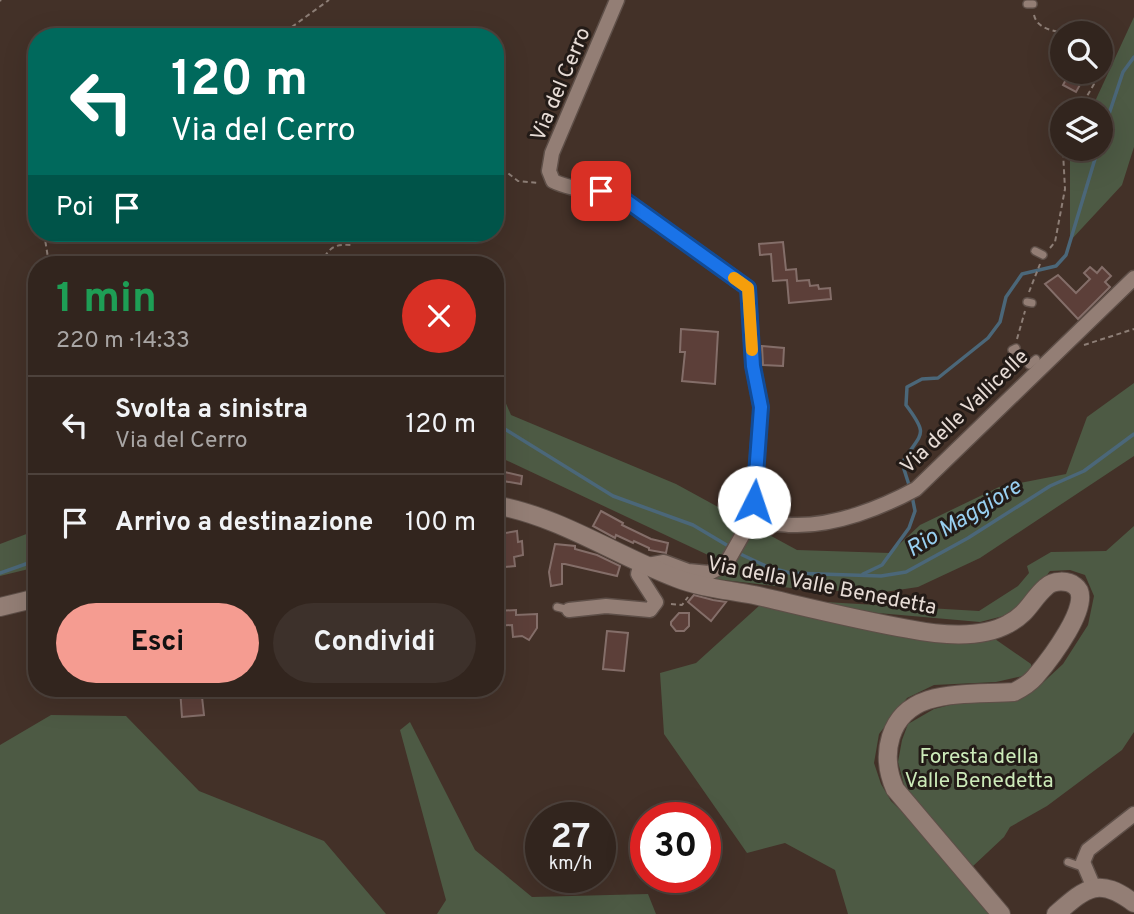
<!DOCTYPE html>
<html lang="it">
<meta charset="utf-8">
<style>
body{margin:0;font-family:Overpass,sans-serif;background:#3d312b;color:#f1f3f6;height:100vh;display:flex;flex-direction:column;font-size:26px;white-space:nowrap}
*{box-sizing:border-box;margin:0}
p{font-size:23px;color:#a8a5a4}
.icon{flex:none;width:38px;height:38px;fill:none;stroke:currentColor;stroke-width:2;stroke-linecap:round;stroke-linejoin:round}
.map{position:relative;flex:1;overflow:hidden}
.details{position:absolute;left:28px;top:256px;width:476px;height:441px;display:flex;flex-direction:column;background:#32251e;border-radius:28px;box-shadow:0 7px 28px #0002,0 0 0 2px #4d423c}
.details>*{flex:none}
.guide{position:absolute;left:28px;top:28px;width:476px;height:214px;border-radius:28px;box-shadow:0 7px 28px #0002,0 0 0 2px #4d423c;background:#00695c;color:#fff;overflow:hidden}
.tools{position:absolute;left:1050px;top:21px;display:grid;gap:14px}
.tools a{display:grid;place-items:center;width:63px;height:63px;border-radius:50%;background:#32251e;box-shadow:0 7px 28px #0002,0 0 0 2px #4d423c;font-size:35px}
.speed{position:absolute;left:525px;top:802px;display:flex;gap:14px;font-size:35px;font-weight:700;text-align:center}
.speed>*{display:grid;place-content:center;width:91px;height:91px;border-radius:50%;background:#32251e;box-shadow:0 7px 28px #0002,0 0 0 2px #4d423c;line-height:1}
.speed small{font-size:18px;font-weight:400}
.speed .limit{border:10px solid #d22;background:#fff;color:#111}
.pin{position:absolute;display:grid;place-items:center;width:60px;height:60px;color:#fff;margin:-30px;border-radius:14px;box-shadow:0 4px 10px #0006}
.me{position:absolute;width:77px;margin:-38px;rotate:4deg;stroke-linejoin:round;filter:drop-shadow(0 0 5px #0008)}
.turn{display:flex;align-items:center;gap:24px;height:147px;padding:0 28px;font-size:32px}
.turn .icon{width:91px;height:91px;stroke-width:2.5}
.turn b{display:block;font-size:49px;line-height:60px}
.then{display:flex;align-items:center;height:66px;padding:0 28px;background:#0003;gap:14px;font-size:26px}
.round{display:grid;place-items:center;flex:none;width:74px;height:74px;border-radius:37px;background:#3d312b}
.overview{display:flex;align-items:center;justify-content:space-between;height:119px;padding:0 28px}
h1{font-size:42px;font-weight:700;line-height:52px;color:#1e9e55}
.primary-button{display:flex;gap:14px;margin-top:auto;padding:14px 28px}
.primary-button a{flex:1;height:80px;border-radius:42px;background:#f59c91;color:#111;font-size:28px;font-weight:700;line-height:80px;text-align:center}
.primary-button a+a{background:#3d312b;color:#f1f3f6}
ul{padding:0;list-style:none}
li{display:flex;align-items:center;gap:21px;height:98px;padding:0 28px;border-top:2px solid #4d423c}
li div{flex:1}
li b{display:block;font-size:26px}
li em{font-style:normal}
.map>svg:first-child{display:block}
.green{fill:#4d5a44}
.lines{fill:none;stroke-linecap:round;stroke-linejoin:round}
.stream{stroke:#4b6779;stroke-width:3.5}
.building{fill:#5c3f39;stroke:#846e69;stroke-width:2}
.service-casing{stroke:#5e4f48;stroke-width:10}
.minor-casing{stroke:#5e4f48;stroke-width:17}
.secondary-casing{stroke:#5e4f48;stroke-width:20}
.path{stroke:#8d7e76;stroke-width:2;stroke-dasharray:5 3.5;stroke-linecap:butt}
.service{stroke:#937e75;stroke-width:7}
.minor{stroke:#937e75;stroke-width:14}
.secondary{stroke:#937e75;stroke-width:18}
.minor-bridge-casing{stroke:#5e4f48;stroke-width:17;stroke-linecap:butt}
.minor-bridge{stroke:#937e75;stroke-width:14}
.route-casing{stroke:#114b97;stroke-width:18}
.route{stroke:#1a73e8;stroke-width:12}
.slow{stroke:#f59e0b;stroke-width:12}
.labels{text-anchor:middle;stroke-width:6;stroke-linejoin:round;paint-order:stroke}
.street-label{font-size:21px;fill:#e7dcd6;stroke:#231b17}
.park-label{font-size:21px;fill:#cceab9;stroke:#231b17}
.water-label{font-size:23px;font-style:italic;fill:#98cff0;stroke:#231b17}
</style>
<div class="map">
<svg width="1134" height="914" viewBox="0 0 1134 914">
<rect width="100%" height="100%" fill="#433128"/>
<g class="green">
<polygon points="1134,17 1134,147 1122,185 1070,241 1070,159 1075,149 1101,149 1101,110 1091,110"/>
<polygon points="1134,383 1134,456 980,558 918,587 878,593 800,589 715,579 708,555 495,455 495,387 501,392 511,415 676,484 797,550 890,553 920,525 999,487 1066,474 1087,417"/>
<polygon points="1134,526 1134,732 1122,750 1047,806 1010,827 1004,837 972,867 904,785 898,762 902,740 908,724 934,709 962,702 1036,689 1063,664 1088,625 1094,596 1085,575 1070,570 1050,571 1030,596 1007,615 980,622 878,613 808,601 979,611 1018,586 1029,573 1027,566 1051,552 1106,551"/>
<polygon points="37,530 37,567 0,576 0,544"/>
<polygon points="760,605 924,636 995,639 1031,664 1032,674 996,682 934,685 907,698 879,734 874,763 881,784 891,801 911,820 995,914 848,914 835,870 785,843 747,853 664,734 660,673 696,663"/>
<polygon points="51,715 126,716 199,791 324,841 386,914 0,914 0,745"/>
<polygon points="410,722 475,850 532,897 648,894 656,914 437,914 446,900 400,730"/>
</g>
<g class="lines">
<g class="stream">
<polyline points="1101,138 1123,72 1134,57"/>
<polyline points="495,423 613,496 693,525 730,547"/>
<path d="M910 488 902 463C921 432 930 437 906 405L907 387 922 379 938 378 988 338 1000 322 1006 297 1022 274 1056 266 1066 255 1098 149"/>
<polyline points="736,552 768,567 790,573 881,576 906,572 968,538 1050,486 1084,471 1134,434"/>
<polyline points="0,573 37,560"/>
<polyline points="863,574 882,565 909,528 915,511 912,496"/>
</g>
</g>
<g class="building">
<polygon points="1070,72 1087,72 1076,92 1063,85"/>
<polygon points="783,242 786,270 796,269 797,281 809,280 810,286 818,285 819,289 830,288 831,299 789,303 787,280 773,281 771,254 760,255 759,244"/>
<polygon points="1090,267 1097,273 1102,267 1111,276 1105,282 1110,287 1078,319 1045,284 1058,275 1076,293 1090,279 1084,273"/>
<polygon points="681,329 718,332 715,384 682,381 685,352 680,352"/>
<polygon points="762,346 784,348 783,366 763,365"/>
<polygon points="496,470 522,476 521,484 503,481 500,495 495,494"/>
<polygon points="601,511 623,523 622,525 651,539 668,543 666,553 649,550 649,548 634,541 633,543 616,535 615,538 593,526"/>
<polygon points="517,531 518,542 522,541 523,555 514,557 515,566 505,567 499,534"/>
<polygon points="555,544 575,546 575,549 597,555 620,566 617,576 565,564 562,564 562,584 551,586 549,572"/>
<polygon points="694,595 713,600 726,602 711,621 688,602"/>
<polygon points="516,610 516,615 537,614 537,628 529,640 522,636 513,637 512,625 495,626 495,611"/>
<polygon points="679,613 689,613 689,626 684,631 676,631 671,625 671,622"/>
<polygon points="607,631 628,633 624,671 603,669"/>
<polygon points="180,688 201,688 204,715 182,717"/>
</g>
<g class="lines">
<defs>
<g id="service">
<polyline points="1027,4 1033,4"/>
<polyline points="1101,51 1106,47"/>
<polyline points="1056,142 1062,142"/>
<polyline points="1035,251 1043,255"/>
<polyline points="1027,302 1032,303"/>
<polyline points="1012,350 1016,348"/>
<polyline points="1029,365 1036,359"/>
<polyline points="557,607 569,610"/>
<polyline points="1068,862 1085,868"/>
</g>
<g id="minor">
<path d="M617 0 552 153 549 171 553 181C573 191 599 190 621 197L748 288 753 366 761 407 752 526"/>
<path d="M746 530C760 519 778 525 794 525 835 526 881 508 916 489L1134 278"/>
<polyline points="648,565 664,562 688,571 709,573 726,564 732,553"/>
<polyline points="569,610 606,606 650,610 656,602 638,574 641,563"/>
<polyline points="282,688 284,688"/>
<polyline points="1094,888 1083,862 1088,850 1134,814"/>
</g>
<g id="secondary">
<path d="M495 505C561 517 615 555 676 578 701 588 729 590 754 595 806 607 857 620 909 629 939 635 981 639 1008 624 1029 613 1031 600 1046 587 1053 580 1068 580 1075 586 1096 601 1047 663 1035 677 1029 684 1022 688 1014 692 986 694 954 692 928 700 888 713 880 755 895 789L1001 914"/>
<polyline points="0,607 37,598"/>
<path d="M1056 914C1086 888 1098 876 1134 903"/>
</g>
</defs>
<use href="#service" class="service-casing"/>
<use href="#minor" class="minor-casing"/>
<use href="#secondary" class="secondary-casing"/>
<g class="path">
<polyline points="0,1 1,0"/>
<path d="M1034 15C1037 28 1051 30 1062 33"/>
<polyline points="278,37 329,0"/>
<polyline points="1101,71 1103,61"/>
<polyline points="1079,110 1101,72"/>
<polyline points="495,163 518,181 538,183"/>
<polyline points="44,233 49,264"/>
<polyline points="1050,248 1055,242 1065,189 1063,152"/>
<path d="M320 264C330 248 332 244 351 245L359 233"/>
<polyline points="1029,292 1040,264"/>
<polyline points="1017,339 1025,311"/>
<polyline points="1084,345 1134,329"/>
<polyline points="671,604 682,605 688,597"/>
</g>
<use href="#service" class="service"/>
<use href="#minor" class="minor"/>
<use href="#secondary" class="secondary"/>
<defs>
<polyline id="minor-bridge" points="726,564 743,534"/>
</defs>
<use href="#minor-bridge" class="minor-bridge-casing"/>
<use href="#minor-bridge" class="minor-bridge"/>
</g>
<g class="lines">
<defs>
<polyline id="route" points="601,191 621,197 748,288 753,366 761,407 754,502"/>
</defs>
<use href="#route" class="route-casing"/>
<use href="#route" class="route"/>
<polyline class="slow" points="734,278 748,288 752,350"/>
</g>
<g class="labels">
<g class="street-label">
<text transform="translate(560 84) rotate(-67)" y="7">Via del Cerro</text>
<text transform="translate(964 411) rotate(-44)" y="7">Via delle Vallicelle</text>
<text transform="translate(822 585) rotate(11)" y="7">Via della Valle Benedetta</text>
</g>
<g class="park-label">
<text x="979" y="763">Foresta della<tspan x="979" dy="24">Valle Benedetta</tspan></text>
</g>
<g class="water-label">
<text transform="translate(963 517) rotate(-31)" y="8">Rio Maggiore</text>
</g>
</g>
</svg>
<div class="tools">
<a><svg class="icon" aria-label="search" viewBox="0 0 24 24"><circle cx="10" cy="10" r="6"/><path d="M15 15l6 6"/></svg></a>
<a><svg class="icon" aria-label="layers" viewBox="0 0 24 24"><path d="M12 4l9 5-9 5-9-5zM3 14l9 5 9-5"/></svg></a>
</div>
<div class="speed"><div>27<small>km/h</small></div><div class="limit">30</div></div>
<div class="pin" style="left:601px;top:191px;background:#d93025"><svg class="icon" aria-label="arrive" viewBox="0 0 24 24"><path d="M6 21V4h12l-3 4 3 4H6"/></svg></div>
<svg class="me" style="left:754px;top:502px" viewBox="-20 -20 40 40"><circle r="19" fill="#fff"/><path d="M0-13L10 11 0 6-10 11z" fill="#1a73e8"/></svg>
<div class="guide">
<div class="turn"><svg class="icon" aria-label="left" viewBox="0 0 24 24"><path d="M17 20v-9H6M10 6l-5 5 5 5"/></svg><div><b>120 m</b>Via del Cerro</div></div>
<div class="then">Poi<svg class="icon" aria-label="arrive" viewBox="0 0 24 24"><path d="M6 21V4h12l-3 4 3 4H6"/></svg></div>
</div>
<section class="details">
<div class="overview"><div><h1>1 min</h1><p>220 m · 14:33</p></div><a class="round" style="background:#d93025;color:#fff"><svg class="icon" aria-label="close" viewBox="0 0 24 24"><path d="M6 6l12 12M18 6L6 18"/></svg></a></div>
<ul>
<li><svg class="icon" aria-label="left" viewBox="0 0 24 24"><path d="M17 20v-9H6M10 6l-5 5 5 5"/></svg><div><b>Svolta a sinistra</b><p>Via del Cerro</p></div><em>120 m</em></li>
<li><svg class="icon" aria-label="arrive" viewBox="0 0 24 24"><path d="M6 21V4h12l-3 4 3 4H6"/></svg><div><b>Arrivo a destinazione</b></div><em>100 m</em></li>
</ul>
<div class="primary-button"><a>Esci</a><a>Condividi</a></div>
</section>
</div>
